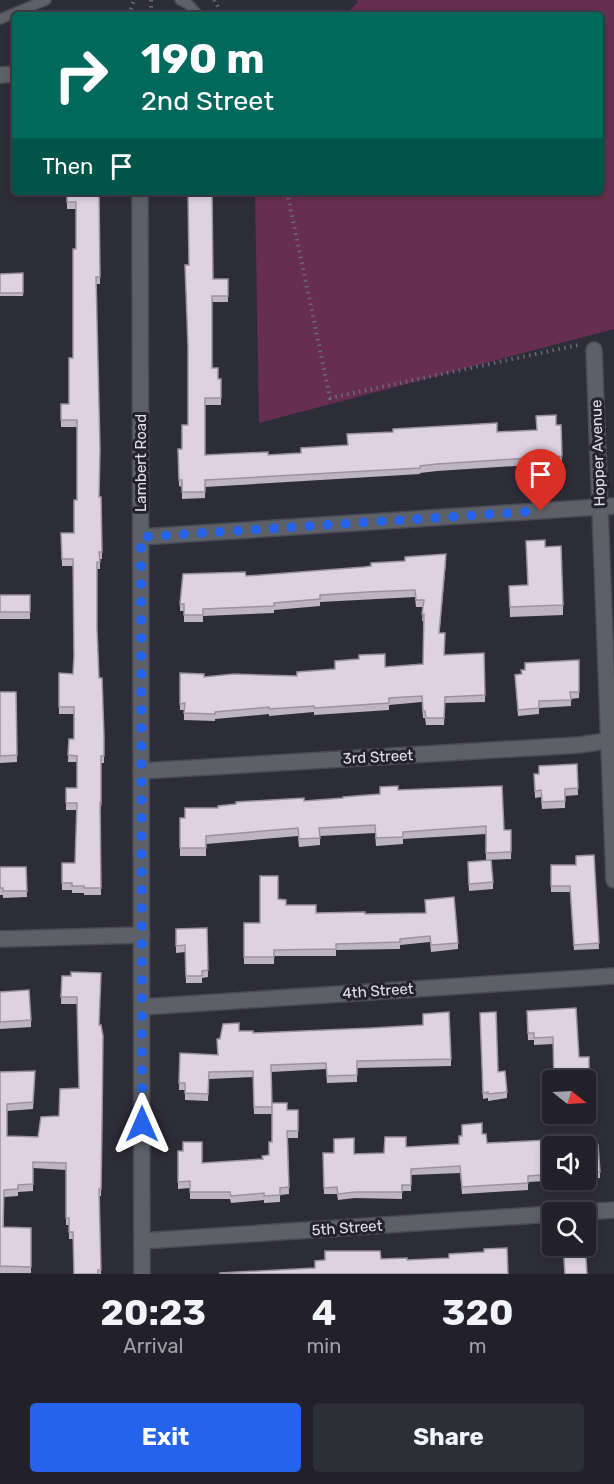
<!DOCTYPE html>
<style>
body{margin:0;font-family:Rubik,sans-serif;background:#2e2e37;color:#f1f3f6;height:100vh;display:flex;flex-direction:column;font-size:22px;white-space:nowrap}
*{box-sizing:border-box;margin:0}
p{font-size:20px;color:#a2a3a9}
.icon{flex:none;width:33px;height:33px;fill:none;stroke:currentColor;stroke-width:2;stroke-linecap:round;stroke-linejoin:round}
.map{position:relative;height:1274px;overflow:hidden}
.side{display:flex;flex-direction:column;background:#22212b;flex:1}
.side>*{flex:none}
.guide{position:absolute;left:12px;top:12px;width:591px;height:183px;border-radius:6px;box-shadow:0 3px 9px #0003,0 0 0 2px #3f3e47;background:#00695c;color:#fff;overflow:hidden}
.needle{width:39px;rotate:108deg}
.controls{position:absolute;left:542px;top:1070px;display:grid;gap:12px}
.controls a{display:grid;place-items:center;width:54px;height:54px;border-radius:6px;background:#22212b;box-shadow:0 3px 9px #0003,0 0 0 2px #3f3e47;font-size:30px}
.pin{position:absolute;display:grid;place-items:center;width:51px;height:51px;color:#fff;margin:-62px -26px;border-radius:50% 50% 50% 0;rotate:-45deg;box-shadow:0 0 6px #0007}
.pin .icon{rotate:45deg}
.me{position:absolute;width:66px;margin:-33px;rotate:0deg;stroke-linejoin:round;filter:drop-shadow(0 0 4px #0008)}
.turn{display:flex;align-items:center;gap:21px;height:126px;padding:0 30px;font-size:27px}
.turn .icon{width:78px;height:78px;stroke-width:2.5}
.turn b{display:block;font-size:42px;line-height:51px}
.then{display:flex;align-items:center;height:57px;padding:0 30px;background:#0003;gap:12px;font-size:22px}
.eta{display:flex;justify-content:space-evenly;align-items:center;height:102px;text-align:center}
.eta b{font-size:36px;font-weight:700;line-height:42px}
.cta{display:flex;gap:12px;margin-top:auto;padding:12px 30px}
.cta a{flex:1;height:69px;border-radius:6px;background:#2563eb;color:#fff;font-size:24px;font-weight:700;line-height:69px;text-align:center}
.cta a+a{background:#2e2e37;color:#f1f3f6}
.map>svg:first-child{display:block}
.green{fill:#672f4f}
.lines{fill:none;stroke-linecap:round;stroke-linejoin:round}
.service-casing{stroke:#4a4955;stroke-width:12}
.minor-casing{stroke:#4a4955;stroke-width:18}
.path{stroke:#6a6975;stroke-width:4;stroke-dasharray:1.5 4.5;stroke-linecap:butt}
.service{stroke:#5d6067;stroke-width:9}
.minor{stroke:#5d6067;stroke-width:15}
.wall{fill:#bfb5c2}
.shaded-wall{fill:#9b939e}
.building{fill:#ded2e2;stroke:#9b939e;stroke-width:1.5}
.route{stroke:#2563eb;stroke-width:10;stroke-dasharray:0 18}
.labels{text-anchor:middle;stroke-width:6;stroke-linejoin:round;paint-order:stroke}
.street-label{font-size:15px;fill:#e2e1ea;stroke:#24222f}
</style>
<div class="map">
<svg width="614" height="1274" viewBox="0 0 614 1274">
<rect width="100%" height="100%" fill="#2d2c39"/>
<polygon class="green" points="356,0 614,0 614,329 259,423 255,192 600,192 600,15 345,15 358,2"/>
<g class="lines">
<defs>
<g id="service">
<polyline points="180,0 188,4 198,15"/>
<polyline points="0,19 46,0"/>
</g>
<g id="minor">
<polyline points="0,75 15,74"/>
<polyline points="140,192 142,1274"/>
<polyline points="594,350 614,880"/>
<polyline points="141,537 614,506"/>
<polyline points="141,771 579,745 614,740"/>
<polyline points="0,939 142,935"/>
<polyline points="142,1007 614,976"/>
<polyline points="585,1212 614,1210"/>
<polyline points="142,1241 552,1214"/>
</g>
</defs>
<use href="#service" class="service-casing"/>
<use href="#minor" class="minor-casing"/>
<g class="path">
<polyline points="151,0 151,15"/>
<polyline points="214,0 223,15"/>
<polyline points="129,15 134,0"/>
<polyline points="287,192 330,398 578,345"/>
</g>
<use href="#service" class="service"/>
<use href="#minor" class="minor"/>
</g>
<g class="wall">
<polygon points="67,192 99,192 100,284 96,284 99,497 101,497 102,559 100,559 100,569 97,569 97,629 99,678 104,736 104,763 101,763 101,810 100,810 101,895 84,895 84,893 72,893 72,890 62,890 62,863 75,863 77,810 66,810 66,788 77,788 77,762 68,762 69,739 74,739 74,714 59,714 59,673 73,674 74,658 73,566 62,566 61,533 74,533 77,500 77,427 61,427 61,404 69,404 73,358 76,239 76,209 67,209"/>
<polygon points="189,265 213,279 228,279 228,302 212,302 212,368 218,379 221,379 221,405 205,405 205,455 268,455 301,453 347,445 497,432 536,430 556,425 561,425 562,463 437,471 420,473 420,474 205,487 205,498 182,499 182,487 179,486 178,449 182,449 188,425"/>
<polygon points="23,273 23,296 0,296 0,274"/>
<polygon points="545,547 563,605 563,615 510,617 509,586 527,585"/>
<polygon points="446,561 439,633 444,655 485,695 485,702 445,703 444,725 426,725 425,718 423,718 422,702 389,705 389,710 314,715 314,712 269,716 269,714 215,719 215,721 184,720 184,710 180,710 180,673 204,677 297,676 335,669 335,661 385,667 423,664 423,621 422,621 423,607 416,607 415,597 320,602 320,606 274,610 274,613 203,616 203,622 184,622 184,611 180,611 180,604 246,576"/>
<rect x="0" y="595" width="30" height="24"/>
<polygon points="579,660 579,698 571,699 571,706 539,708 539,714 518,716 515,675 521,674"/>
<polygon points="0,692 16,692 17,762 0,763"/>
<polygon points="577,764 578,795 565,796 565,808 542,809 541,797 535,798 534,774 539,774"/>
<polygon points="398,790 504,830 511,830 511,859 486,860 486,834 403,839 403,844 376,846 375,833 320,836 320,845 299,847 298,836 206,844 206,856 180,856 180,818 185,818 218,808 343,798 380,794"/>
<polygon points="594,855 599,949 574,950 570,892 551,892 551,865 576,865"/>
<polygon points="0,867 26,867 27,897 3,898 3,895 0,895"/>
<polygon points="468,869 493,882 493,889 469,891"/>
<polygon points="278,899 286,905 316,913 365,914 425,913 425,900 458,943 458,949 431,952 430,942 400,945 400,949 336,950 336,956 274,956 274,964 244,964 244,923 260,923"/>
<polygon points="207,928 208,977 202,978 202,983 186,983 185,952 176,953 176,929"/>
<polygon points="62,976 100,1025 102,1132 101,1196 99,1196 101,1274 74,1274 73,1239 69,1239 69,1225 66,1225 66,1170 33,1168 33,1191 18,1192 18,1196 4,1197 4,1227 31,1228 31,1273 0,1273 0,1072 35,1078 33,1109 7,1111 7,1136 38,1137 59,1116 79,1088 77,1004 61,1004"/>
<polygon points="0,992 31,1020 31,1027 0,1029"/>
<polygon points="527,1011 579,1057 589,1057 589,1090 585,1090 585,1080 553,1044 534,1045 534,1040 528,1040"/>
<polygon points="480,1013 498,1072 507,1092 507,1098 488,1101 488,1098 483,1099"/>
<polygon points="239,1031 451,1059 451,1066 357,1068 357,1082 327,1083 326,1069 271,1072 272,1114 254,1114 253,1077 209,1079 208,1101 185,1100 185,1090 179,1090 180,1053 218,1055 220,1039"/>
<polygon points="287,1110 298,1110 298,1138 288,1138 289,1194 280,1195 280,1202 264,1203 264,1200 231,1203 230,1199 190,1199 190,1188 178,1189 178,1151 202,1163 263,1159 269,1155 272,1142"/>
<polygon points="482,1134 487,1143 552,1147 552,1179 585,1179 528,1182 528,1190 462,1194 460,1173 411,1175 411,1191 402,1191 402,1199 355,1198 338,1200 337,1194 324,1194 323,1153 354,1154 384,1153 406,1147 459,1144"/>
<polygon points="585,1146 600,1172 600,1178 585,1179"/>
</g>
<polygon class="shaded-wall" points="446,554 446,561 439,639 439,633"/>
<g class="building">
<polygon points="67,192 99,192 100,277 96,277 100,449 99,497 101,497 102,552 99,552 100,562 97,562 97,629 99,678 102,678 104,736 104,756 101,756 101,804 100,803 101,888 84,888 84,886 72,886 72,883 62,883 62,863 75,863 77,803 66,803 66,788 77,788 77,756 68,755 69,739 74,739 74,707 59,707 59,673 73,674 74,656 73,559 62,559 61,533 74,533 74,500 77,500 77,420 61,420 61,404 69,404 69,358 73,358 73,249 76,249 76,202 67,202"/>
<polygon points="188,192 212,192 213,279 228,279 228,296 212,296 212,368 218,368 218,379 221,379 221,398 205,398 205,455 268,452 268,455 301,453 301,448 348,445 347,434 393,432 393,429 497,423 497,432 537,430 536,416 556,415 556,425 561,425 562,456 437,464 420,466 420,468 205,480 205,492 182,492 182,480 179,480 178,449 182,449 182,425 188,425 188,346 185,265 189,265"/>
<polygon points="23,273 23,293 0,293 0,274"/>
<polygon points="545,540 545,547 561,546 563,605 510,607 509,586 528,585 526,541"/>
<polygon points="446,554 439,633 445,633 444,655 484,653 485,695 445,697 444,718 426,718 425,711 423,711 422,696 389,698 389,703 314,708 314,706 269,709 269,707 215,712 215,714 184,713 185,703 180,704 180,673 204,674 204,677 234,674 297,676 297,672 335,669 335,661 359,659 359,655 385,654 385,667 423,664 424,614 422,614 424,600 416,600 415,590 367,592 320,595 320,599 274,603 274,606 203,609 203,615 184,615 184,604 180,604 183,574 245,572 246,576 364,567 371,566 371,563 405,561 405,557"/>
<rect x="0" y="595" width="30" height="17"/>
<polygon points="579,660 579,692 570,692 571,700 539,701 539,708 518,710 515,675 522,674 521,670 525,670 525,663"/>
<polygon points="0,692 16,692 17,755 0,756"/>
<polygon points="577,764 578,788 565,789 565,801 542,802 541,790 535,791 534,774 539,774 539,766"/>
<polygon points="398,786 398,790 502,786 504,830 511,830 511,852 486,853 486,826 403,832 403,837 376,838 375,825 319,828 320,838 299,839 298,828 206,836 206,848 180,848 180,818 185,818 185,808 218,808 218,806 236,804 236,802 304,798 304,801 343,798 343,797 380,794 380,787"/>
<polygon points="594,855 599,943 574,945 570,886 551,886 551,865 576,865 576,856"/>
<polygon points="491,860 493,882 469,884 468,862"/>
<polygon points="0,867 26,867 27,891 3,891 3,888 0,888"/>
<polygon points="260,876 278,876 278,899 286,900 286,905 316,905 316,913 365,912 365,914 426,913 425,900 454,897 458,943 431,945 430,936 400,939 400,942 336,944 336,949 274,950 274,957 244,957 244,923 260,923"/>
<polygon points="207,928 208,970 202,971 202,976 186,976 185,945 176,946 176,929"/>
<polygon points="71,972 101,973 99,1025 101,1025 103,1036 102,1125 101,1189 99,1189 101,1270 98,1270 98,1274 74,1274 73,1232 69,1232 69,1218 66,1218 66,1163 33,1162 33,1184 18,1185 18,1189 4,1190 3,1227 31,1228 31,1267 0,1266 0,1072 35,1071 33,1102 7,1104 7,1136 38,1137 41,1117 59,1116 60,1089 79,1088 77,997 61,997 62,976 71,976"/>
<polygon points="29,990 31,1020 0,1022 0,992"/>
<polygon points="576,1008 579,1057 589,1057 589,1083 585,1083 585,1080 554,1080 553,1037 534,1038 534,1033 528,1033 527,1011"/>
<polygon points="449,1012 451,1059 357,1061 357,1075 327,1076 326,1063 271,1065 272,1107 254,1107 253,1071 209,1072 208,1094 185,1093 185,1083 179,1083 180,1053 218,1055 217,1039 220,1039 223,1024 239,1023 239,1031 253,1031 253,1033 372,1028 423,1025 423,1014"/>
<polygon points="496,1012 498,1072 505,1071 507,1092 488,1094 488,1092 483,1093 480,1013"/>
<polygon points="272,1103 287,1103 287,1110 298,1110 298,1131 287,1131 289,1187 280,1188 280,1195 264,1196 264,1193 231,1196 230,1192 190,1192 190,1181 178,1182 178,1151 183,1151 183,1142 202,1142 202,1163 263,1159 262,1156 269,1155 269,1142 272,1142"/>
<polygon points="482,1123 482,1134 486,1134 487,1143 549,1140 549,1147 552,1147 552,1174 528,1176 528,1183 462,1187 460,1166 411,1169 411,1185 402,1185 402,1192 355,1192 338,1194 337,1187 324,1188 323,1153 334,1153 334,1139 354,1138 354,1154 384,1153 385,1137 406,1137 406,1147 459,1144 459,1136 462,1136 462,1125"/>
<polygon points="598,1145 600,1172 585,1172 585,1146 573,1146"/>
<polygon points="585,1243 587,1274 565,1274 563,1245 585,1245"/>
<polygon points="507,1248 508,1274 220,1274 220,1273 315,1268 315,1261 325,1260 325,1251 380,1251 381,1259 407,1258 407,1260 449,1258 449,1254 484,1252 484,1249"/>
</g>
<g class="lines">
<polyline class="route" points="142,1124 141,537 541,511"/>
</g>
<g class="labels">
<g class="street-label">
<text transform="translate(598 453) rotate(-92)" y="5">Hopper Avenue</text>
<text transform="translate(141 463) rotate(-90)" y="5">Lambert Road</text>
<text transform="translate(378 757) rotate(-3)" y="5">3rd Street</text>
<text transform="translate(378 991) rotate(-4)" y="5">4th Street</text>
<text transform="translate(347 1228) rotate(-4)" y="5">5th Street</text>
</g>
</g>
</svg>
<div class="controls">
<a><svg class="needle" viewBox="-14 -14 28 28"><path d="M0-13l5 13h-10z" fill="#e53935"/><path d="M0 13l5-13h-10z" fill="#a2a3a9"/></svg></a>
<a><svg class="icon" aria-label="sound" viewBox="0 0 24 24"><path d="M4 9h4l5-4v14l-5-4H4zM17 9q2 3 0 6"/></svg></a>
<a><svg class="icon" aria-label="search" viewBox="0 0 24 24"><circle cx="10" cy="10" r="6"/><path d="M15 15l6 6"/></svg></a>
</div>
<div class="pin" style="left:541px;top:511px;background:#d93025"><svg class="icon" aria-label="arrive" viewBox="0 0 24 24"><path d="M6 21V4h12l-3 4 3 4H6"/></svg></div>
<svg class="me" style="left:142px;top:1124px" viewBox="-20 -20 40 40"><path d="M0-17L14 15 0 8-14 15z" fill="#2563eb" stroke="#fff" stroke-width="4"/></svg>
<div class="guide">
<div class="turn"><svg class="icon" aria-label="right" viewBox="0 0 24 24"><path d="M7 20v-9h11M14 6l5 5-5 5"/></svg><div><b>190 m</b>2nd Street</div></div>
<div class="then">Then<svg class="icon" aria-label="arrive" viewBox="0 0 24 24"><path d="M6 21V4h12l-3 4 3 4H6"/></svg></div>
</div>
</div>
<section class="side">
<div class="eta">
<div><b>20:23</b><p>Arrival</p></div>
<div><b>4</b><p>min</p></div>
<div><b>320</b><p>m</p></div>
</div>
<div class="cta"><a>Exit</a><a>Share</a></div>
</section>
